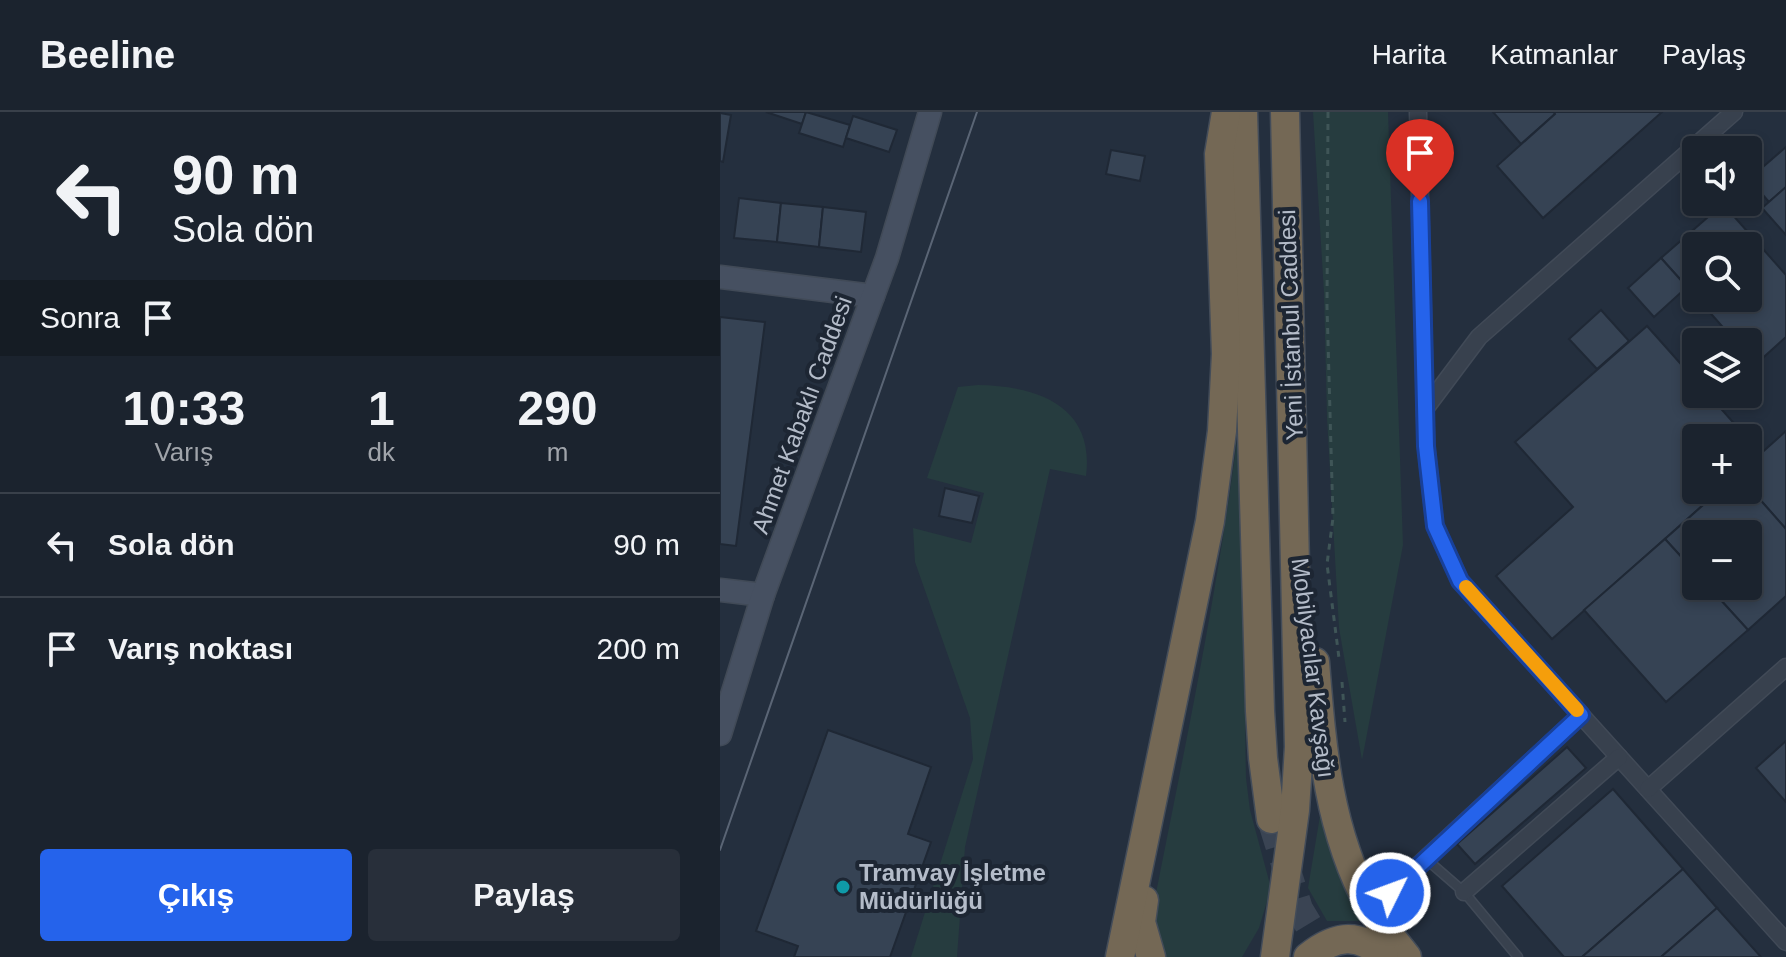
<!DOCTYPE html>
<html lang="tr">
<meta charset="utf-8">
<style>
body{margin:0;font-family:Helvetica,sans-serif;background:#282f3a;color:#f1f3f6;height:100vh;display:flex;flex-direction:column;font-size:30px;white-space:nowrap}
*{box-sizing:border-box;margin:0}
p{font-size:26px;color:#a0a4aa}
.icon{flex:none;width:44px;height:44px;fill:none;stroke:currentColor;stroke-width:2;stroke-linecap:round;stroke-linejoin:round}
.map{position:relative;flex:1;overflow:hidden}
.side{display:flex;flex-direction:column;background:#1b232e;width:720px}
.side>*{flex:none}
.hud{background:#1b232e;color:#f1f3f6;overflow:hidden}
.fabs{position:absolute;left:962px;top:24px;display:grid;gap:16px}
.fabs a{display:grid;place-items:center;width:80px;height:80px;border-radius:8px;background:#1b232e;box-shadow:0 4px 12px #0003,0 0 0 2px #39404a;font-size:40px}
.pin{position:absolute;display:grid;place-items:center;width:68px;height:68px;color:#fff;margin:-82px -34px;border-radius:50% 50% 50% 0;rotate:-45deg;box-shadow:0 0 8px #0007}
.pin .icon{rotate:45deg}
.me{position:absolute;width:88px;margin:-44px;rotate:48deg;stroke-linejoin:round;filter:drop-shadow(0 0 6px #0008)}
.turn{display:flex;align-items:center;gap:28px;height:168px;padding:0 40px;font-size:36px}
.turn .icon{width:104px;height:104px;stroke-width:2.5}
.turn b{display:block;font-size:56px;line-height:68px}
.then{display:flex;align-items:center;height:76px;padding:0 40px;background:#0003;gap:16px;font-size:30px}
.eta{display:flex;justify-content:space-evenly;align-items:center;height:136px;text-align:center}
.eta b{font-size:48px;font-weight:700;line-height:56px}
.primary-button{display:flex;gap:16px;margin-top:auto;padding:16px 40px}
.primary-button a{flex:1;height:92px;border-radius:8px;background:#2563eb;color:#fff;font-size:32px;font-weight:700;line-height:92px;text-align:center}
.primary-button a+a{background:#282f3a;color:#f1f3f6}
ul{padding:0;list-style:none}
li{display:flex;align-items:center;gap:24px;height:104px;padding:0 40px;border-top:2px solid #39404a}
li div{flex:1}
li b{display:block;font-size:30px}
li em{font-style:normal}
header{display:flex;align-items:center;gap:48px;box-sizing:border-box;height:112px;padding:0 40px;background:#1b232e;border-bottom:2px solid #39404a}
header strong{font-size:38px}
nav{display:flex;gap:44px;margin-inline-start:auto;font-size:28px}
main{display:flex;flex:1;min-height:0}
.map>svg:first-child{display:block}
.green{fill:#263c3f}
.building{fill:#364354;stroke:#1f2835;stroke-width:2}
.lines{fill:none;stroke-linecap:round;stroke-linejoin:round}
.highway-tunnel{stroke:#3a4453;stroke-width:28;stroke-dasharray:28 14;stroke-linecap:butt}
.lane-casing{stroke:#414a57;stroke-width:11}
.street-casing{stroke:#414a57;stroke-width:19}
.secondary-casing{stroke:#414a57;stroke-width:25}
.highway-casing{stroke:#434c59;stroke-width:31}
.path{stroke:#3f5557;stroke-width:3;stroke-dasharray:6 6;stroke-linecap:butt}
.lane{stroke:#38414e;stroke-width:8}
.street{stroke:#38414e;stroke-width:16}
.secondary{stroke:#465061;stroke-width:22}
.highway{stroke:#746855;stroke-width:28}
.tram{stroke:#5a6575;stroke-width:2}
.route-casing{stroke:#184099;stroke-width:20}
.route{stroke:#2563eb;stroke-width:14}
.slow{stroke:#f59e0b;stroke-width:14}
.culture-dot{fill:#0f9aa8;stroke:#1d2633;stroke-width:3}
.labels{text-anchor:middle;stroke-width:8;stroke-linejoin:round;paint-order:stroke}
.street-label{font-size:24px;fill:#b4bcc9;stroke:#1d2633}
.poi-label{font-size:24px;font-weight:bold;fill:#b4bcc9;stroke:#1d2633;text-anchor:start}
</style>
<header>
<strong>Beeline</strong>
<nav><a>Harita</a><a>Katmanlar</a><a>Paylaş</a></nav>
</header>
<main>
<section class="side">
<div class="hud">
<div class="turn"><svg class="icon" aria-label="left" viewBox="0 0 24 24"><path d="M17 20v-9H6M10 6l-5 5 5 5"/></svg><div><b>90 m</b>Sola dön</div></div>
<div class="then">Sonra<svg class="icon" aria-label="arrive" viewBox="0 0 24 24"><path d="M6 21V4h12l-3 4 3 4H6"/></svg></div>
</div>
<div class="eta">
<div><b>10:33</b><p>Varış</p></div>
<div><b>1</b><p>dk</p></div>
<div><b>290</b><p>m</p></div>
</div>
<ul>
<li><svg class="icon" aria-label="left" viewBox="0 0 24 24"><path d="M17 20v-9H6M10 6l-5 5 5 5"/></svg><div><b>Sola dön</b></div><em>90 m</em></li>
<li><svg class="icon" aria-label="arrive" viewBox="0 0 24 24"><path d="M6 21V4h12l-3 4 3 4H6"/></svg><div><b>Varış noktası</b></div><em>200 m</em></li>
</ul>
<div class="primary-button"><a>Çıkış</a><a>Paylaş</a></div>
</section>
<div class="map">
<svg width="1066" height="845" viewBox="0 0 1066 845">
<rect width="100%" height="100%" fill="#242f3e"/>
<g class="green">
<polygon points="593,0 668,0 683,433 642,648 619,516 607,306 604,181"/>
<path d="M258 273C318 274 375 294 366 364L330 357 245 735 237 845H191L253 647 250 606 195 450 193 416 251 431 264 381 207 366 238 275Z"/>
<path d="M520 303 526 666 530 698 551 776 539 816 522 845H446L440 839 431 806C464 639 500 472 520 303Z"/>
<polygon points="601,698 617,755 641,809 607,809 588,776"/>
</g>
<g class="building">
<polygon points="46,0 86,0 82,12"/>
<polygon points="86,0 130,13 123,35 79,21"/>
<polygon points="773,0 834,0 835,2 801,32"/>
<polygon points="834,0 942,0 823,106 777,54 835,2"/>
<polygon points="0,1 11,3 3,50 0,49"/>
<polygon points="133,4 177,18 169,40 126,26"/>
<polygon points="1066,35 1066,75 1049,90 1029,67"/>
<polygon points="391,38 425,44 420,69 386,62"/>
<polygon points="1066,75 1066,123 1042,96"/>
<polygon points="19,86 61,91 57,130 14,126"/>
<polygon points="61,91 103,95 99,135 57,130"/>
<polygon points="1003,92 1066,163 1066,225 1036,252 1028,243 1028,230 1016,230 977,186 1028,186 1028,134 976,134 976,185 941,146"/>
<polygon points="103,95 146,100 141,140 99,135"/>
<polygon points="941,146 967,175 934,205 908,176"/>
<polygon points="881,198 909,229 877,257 849,227"/>
<polygon points="0,205 45,210 16,434 0,432"/>
<polygon points="927,214 976,269 976,282 988,282 1027,326 976,326 976,378 1000,378 832,527 776,464 853,395 795,330"/>
<polygon points="1066,319 1066,417 1028,374 1028,353"/>
<polygon points="1028,327 1041,342 1028,353"/>
<polygon points="1028,374 1066,417 1066,484 1028,518 988,474 1028,474 1028,422 976,422 976,461 945,427 1000,378 1028,378"/>
<polygon points="225,376 259,384 252,411 219,404"/>
<polygon points="945,427 976,461 976,474 988,474 1028,518 946,590 864,498"/>
<polygon points="108,618 211,655 188,722 211,730 170,845 74,845 78,834 36,819"/>
<polygon points="1066,629 1066,690 1036,656"/>
<polygon points="847,635 866,656 755,752 737,732"/>
<polygon points="893,677 963,757 862,845 844,845 782,774"/>
<polygon points="963,757 997,796 941,845 862,845"/>
<polygon points="997,796 1041,845 941,845"/>
</g>
<g class="lines">
<polyline class="highway-tunnel" points="551,707 579,797 608,845"/>
<defs>
<polyline id="lane" points="706,747 744,780 798,845"/>
<g id="street">
<polyline points="698,0 706,334 715,414 740,469 1066,830"/>
<polyline points="705,297 759,225 1014,0"/>
<polyline points="928,677 1066,555"/>
<polyline points="744,780 899,645"/>
<polyline points="651,797 861,603"/>
</g>
<g id="secondary">
<polyline points="0,165 153,184"/>
<polyline points="0,478 43,483"/>
<polyline points="0,622 43,483 167,146 210,0"/>
</g>
<g id="highway">
<polyline points="523,0 540,599 543,646 551,707"/>
<path d="M595 550C602 637 608 717 650 795 660 813 675 829 687 845"/>
<polyline points="424,788 421,810 431,845"/>
<polyline points="400,845 490,409 502,319 506,242 499,42 506,0"/>
<polyline points="555,845 575,698 579,635 565,0"/>
<path d="M588 845C614 824 639 819 664 845"/>
</g>
</defs>
<use href="#lane" class="lane-casing"/>
<use href="#street" class="street-casing"/>
<use href="#secondary" class="secondary-casing"/>
<use href="#highway" class="highway-casing"/>
<g class="path">
<polyline points="608,0 607,194 613,406 607,452 619,546"/>
<polyline points="622,570 625,610"/>
</g>
<use href="#lane" class="lane"/>
<use href="#street" class="street"/>
<use href="#secondary" class="secondary"/>
<use href="#highway" class="highway"/>
<polyline class="tram" points="0,738 257,0"/>
</g>
<g class="lines">
<defs>
<polyline id="route" points="670,781 861,603 740,469 715,414 706,334 700,89"/>
</defs>
<use href="#route" class="route-casing"/>
<use href="#route" class="route"/>
<polyline class="slow" points="746,475 857,598"/>
</g>
<circle class="culture-dot" cx="123" cy="775" r="8"/>
<g class="labels">
<g class="street-label">
<text transform="translate(571 213) rotate(-92)" y="8">Yeni İstanbul Caddesi</text>
<text transform="translate(82 303) rotate(-70)" y="8">Ahmet Kabaklı Caddesi</text>
<text transform="translate(593 556) rotate(83)" y="8">Mobilyacılar Kavşağı</text>
</g>
<g class="poi-label">
<text x="139" y="769">Tramvay İşletme<tspan x="139" dy="28">Müdürlüğü</tspan></text>
</g>
</g>
</svg>
<div class="fabs">
<a><svg class="icon" aria-label="sound" viewBox="0 0 24 24"><path d="M4 9h4l5-4v14l-5-4H4zM17 9q2 3 0 6"/></svg></a>
<a><svg class="icon" aria-label="search" viewBox="0 0 24 24"><circle cx="10" cy="10" r="6"/><path d="M15 15l6 6"/></svg></a>
<a><svg class="icon" aria-label="layers" viewBox="0 0 24 24"><path d="M12 4l9 5-9 5-9-5zM3 14l9 5 9-5"/></svg></a>
<a>+</a>
<a>−</a>
</div>
<div class="pin" style="left:700px;top:89px;background:#d93025"><svg class="icon" aria-label="arrive" viewBox="0 0 24 24"><path d="M6 21V4h12l-3 4 3 4H6"/></svg></div>
<svg class="me" style="left:670px;top:781px" viewBox="-20 -20 40 40"><circle r="17" fill="#2563eb" stroke="#fff" stroke-width="3"/><path d="M0-11L8 9 0 5-8 9z" fill="#fff"/></svg>
</div>
</main>
